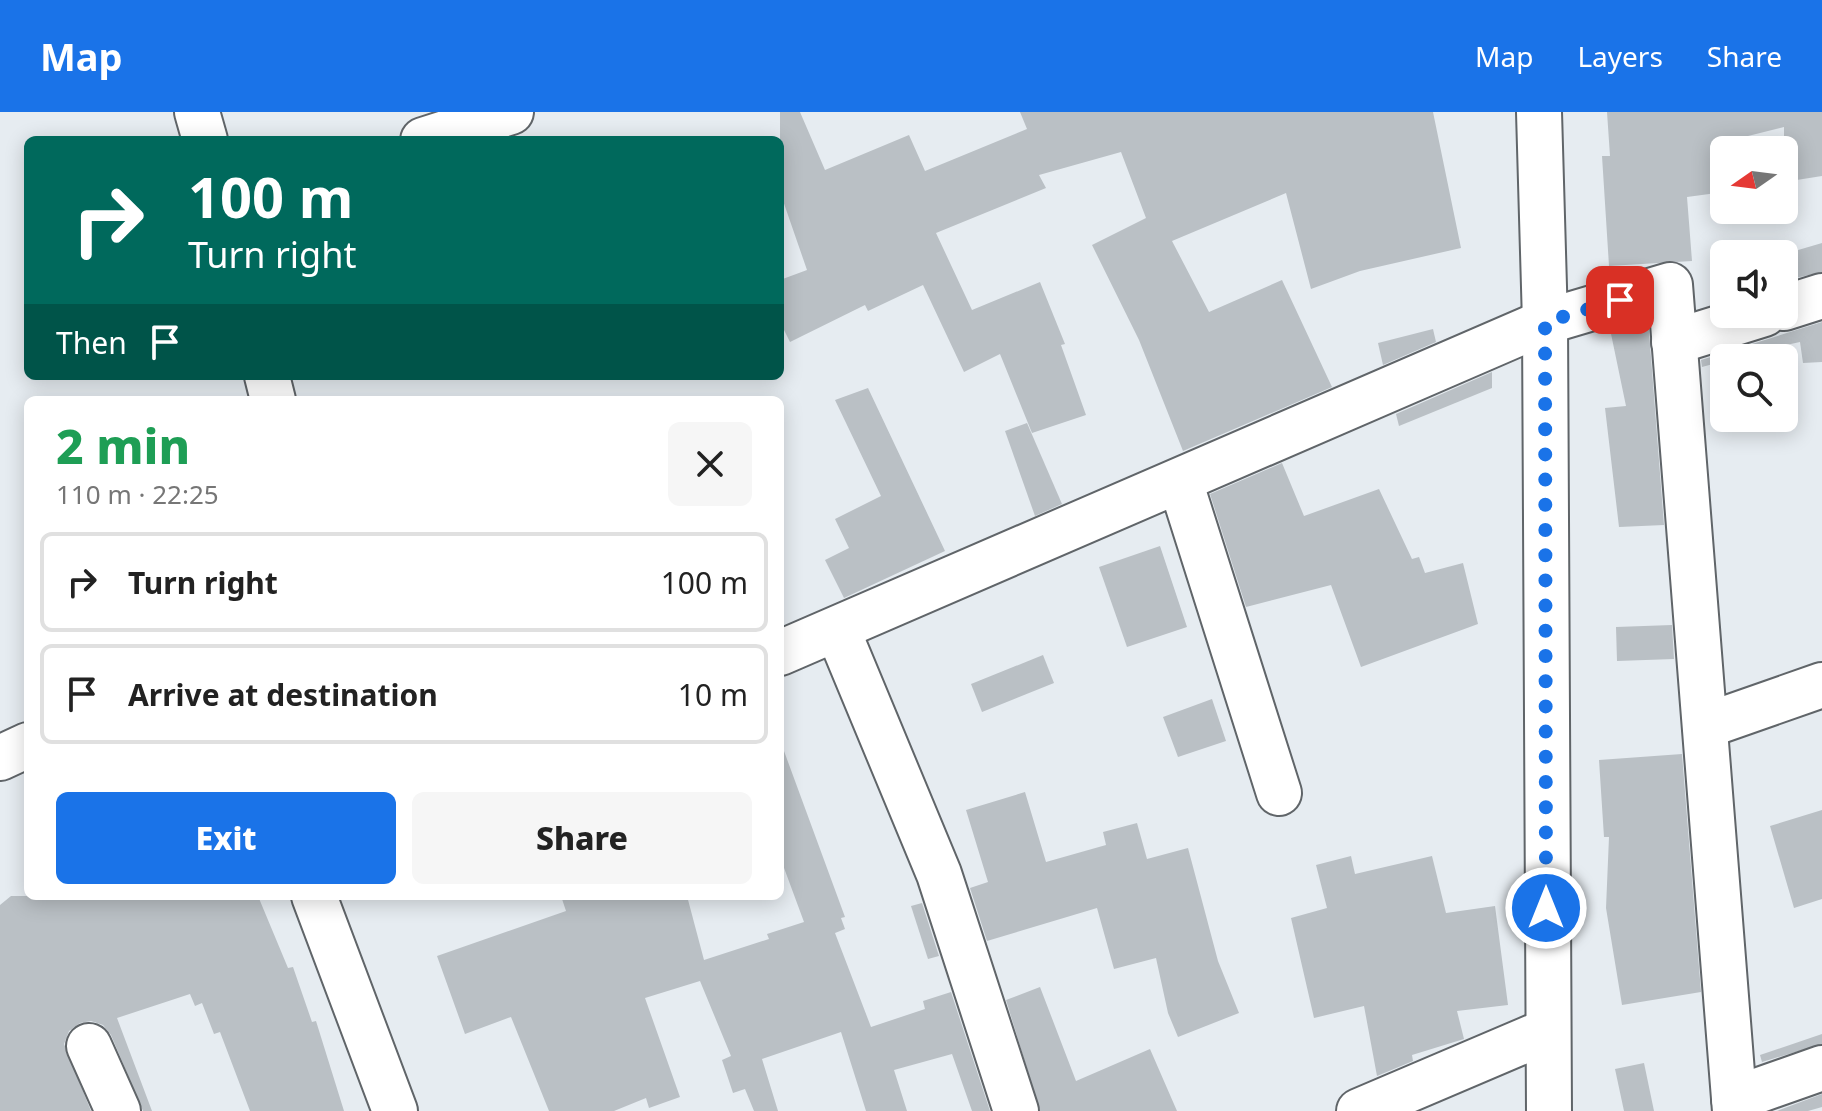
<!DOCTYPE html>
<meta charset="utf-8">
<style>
body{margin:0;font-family:"Noto Sans",sans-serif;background:#f6f6f6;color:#222;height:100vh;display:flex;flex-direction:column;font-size:30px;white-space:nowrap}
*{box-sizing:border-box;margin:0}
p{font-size:26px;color:#767676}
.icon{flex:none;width:44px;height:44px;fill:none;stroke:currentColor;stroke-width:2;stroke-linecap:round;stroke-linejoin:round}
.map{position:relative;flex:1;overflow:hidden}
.sheet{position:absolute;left:24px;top:284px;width:760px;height:504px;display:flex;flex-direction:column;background:#fff;border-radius:12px;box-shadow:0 4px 20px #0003}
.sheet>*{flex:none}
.banner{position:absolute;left:24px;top:24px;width:760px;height:244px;border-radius:12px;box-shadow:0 4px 20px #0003;background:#00695c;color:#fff;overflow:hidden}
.needle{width:52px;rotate:256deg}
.fabs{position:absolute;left:1710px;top:24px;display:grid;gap:16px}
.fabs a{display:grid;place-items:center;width:88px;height:88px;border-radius:12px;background:#fff;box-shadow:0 4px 20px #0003;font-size:40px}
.pin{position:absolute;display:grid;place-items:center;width:68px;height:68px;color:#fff;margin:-34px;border-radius:16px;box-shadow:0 4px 12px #0006}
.me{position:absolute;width:88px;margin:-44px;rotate:0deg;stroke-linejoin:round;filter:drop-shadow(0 0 6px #0008)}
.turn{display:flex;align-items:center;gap:28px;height:168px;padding:0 32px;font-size:36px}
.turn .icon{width:104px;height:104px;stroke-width:2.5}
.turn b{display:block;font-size:56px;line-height:68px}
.then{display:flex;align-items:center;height:76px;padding:0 32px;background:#0003;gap:16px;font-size:30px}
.round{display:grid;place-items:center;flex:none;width:84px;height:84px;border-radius:12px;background:#f6f6f6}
.headline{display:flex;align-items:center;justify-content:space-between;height:136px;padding:0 32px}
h1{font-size:48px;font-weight:800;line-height:60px;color:#1e9e55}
.primary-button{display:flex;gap:16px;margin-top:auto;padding:16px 32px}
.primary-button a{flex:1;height:92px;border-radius:12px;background:#1a73e8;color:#fff;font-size:32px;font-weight:800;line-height:92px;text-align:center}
.primary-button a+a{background:#f6f6f6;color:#222}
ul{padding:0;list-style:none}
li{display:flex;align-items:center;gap:24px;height:100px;margin:0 16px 12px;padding:0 16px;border:4px solid #e0e0e0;border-radius:12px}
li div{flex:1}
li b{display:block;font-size:30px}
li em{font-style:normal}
header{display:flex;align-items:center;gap:48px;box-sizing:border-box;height:112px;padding:0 40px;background:#1a73e8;color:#fff}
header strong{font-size:38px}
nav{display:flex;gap:44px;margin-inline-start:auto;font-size:28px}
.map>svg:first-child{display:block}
.building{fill:#bac0c5}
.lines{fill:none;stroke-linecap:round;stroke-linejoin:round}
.minor-casing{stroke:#606569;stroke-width:48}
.minor{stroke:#fff;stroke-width:44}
.route{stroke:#1a73e8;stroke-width:14;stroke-dasharray:0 25.2}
</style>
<header>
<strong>Map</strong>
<nav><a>Map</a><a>Layers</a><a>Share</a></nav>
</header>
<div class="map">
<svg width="1822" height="999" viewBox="0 0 1822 999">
<rect width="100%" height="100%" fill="#e6ecf1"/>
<g class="building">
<polygon points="780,0 800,0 825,58 909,23 925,59 1027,17 1020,0 1433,0 1461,136 1360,159 1311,177 1286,81 1172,129 1209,200 1282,168 1332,275 1183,339 1139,228 1092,133 1146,106 1121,40 1039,63 1046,76 936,121 972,198 1040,170 1065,232 1061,233 1086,303 1032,321 1000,242 964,260 923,173 868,199 865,193 790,230 780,210 780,168 807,158 780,80"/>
<polygon points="1607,0 1822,0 1822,64 1784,70 1784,15 1724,30 1724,80 1687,85 1692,149 1609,154 1602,44 1610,44"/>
<polygon points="1822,131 1822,160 1791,167 1788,141"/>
<polygon points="1648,206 1664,413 1619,415 1605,296 1626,294 1610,217"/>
<polygon points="1822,210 1822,250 1803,251 1800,230 1724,246 1724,249 1702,255 1701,248"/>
<polygon points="1433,217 1436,230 1383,253 1378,231"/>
<polygon points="1492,260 1492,276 1399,314 1396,302"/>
<polygon points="868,276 945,439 844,486 825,448 849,436 835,407 881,384 835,288"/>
<polygon points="1027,311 1062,392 1035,404 1005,319"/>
<polygon points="1282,351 1304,404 1379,377 1412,447 1419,445 1425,461 1463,451 1478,512 1361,555 1331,473 1246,495 1210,382"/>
<polygon points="1160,434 1187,515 1127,535 1099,455"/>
<polygon points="1672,513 1674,547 1617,549 1616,515"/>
<polygon points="1043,543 1054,571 982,600 971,572"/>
<polygon points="1212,587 1226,629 1178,645 1163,605"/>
<polygon points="780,639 784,639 845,805 841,806 845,817 835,821 871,915 925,897 923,889 951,880 990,999 972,999 952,942 894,958 907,999 866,999 841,920 762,947 778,999 754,999 745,977 733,981 722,948 731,944 700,869 645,886 680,985 649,996 646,986 614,999 549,999 511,905 465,922 437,844 566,799 561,784 687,784 704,848 769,827 767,822 804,810 780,745"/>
<polygon points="1682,642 1701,880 1622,893 1606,796 1609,725 1604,725 1599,648"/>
<polygon points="1025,680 1046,750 1106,733 1103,720 1137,711 1147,747 1188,736 1218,849 1239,901 1178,925 1168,901 1156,846 1114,857 1097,796 987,829 970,776 988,770 966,698"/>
<polygon points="1822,698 1822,787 1794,796 1770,714"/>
<polygon points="1351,744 1355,762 1432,744 1446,801 1495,794 1508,893 1457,899 1464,927 1412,943 1413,949 1377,964 1364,894 1314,906 1291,806 1327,796 1316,753"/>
<polygon points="11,784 258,784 288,856 293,855 312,910 316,909 344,999 250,999 220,920 214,922 202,891 195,894 190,882 117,906 152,999 143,999 111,923 103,913 91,909 80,911 69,919 64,932 91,999 0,999 0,793"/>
<polygon points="922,791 939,844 928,847 911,794"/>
<polygon points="1040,875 1076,969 1150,937 1177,999 1040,999 1006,888"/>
<polygon points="1822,922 1822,932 1762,950 1760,943"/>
<polygon points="1644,951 1654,999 1624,999 1615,957"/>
<polygon points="1822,982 1822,995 1808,999 1777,999"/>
</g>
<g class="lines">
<defs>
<g id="minor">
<polyline points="197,0 205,28"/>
<polyline points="1539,0 1545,210 1549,999"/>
<polyline points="423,28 511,0"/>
<polyline points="1784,196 1822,184"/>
<polyline points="1674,230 1764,202"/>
<polyline points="267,264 273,288"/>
<polyline points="1180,369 1279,681"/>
<polyline points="838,519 939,762 1016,999"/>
<polyline points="780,541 1545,210 1670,173 1735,999"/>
<polyline points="1705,614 1822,573"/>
<polyline points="0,646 28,633"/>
<polyline points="314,784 395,999"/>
<polyline points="89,934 118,999"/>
<polyline points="1734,987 1822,956"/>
<polyline points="1359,999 1547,919"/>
</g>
</defs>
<use href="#minor" class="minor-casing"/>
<use href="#minor" class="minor"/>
</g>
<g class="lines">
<polyline class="route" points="1546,796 1545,210 1620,188"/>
</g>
</svg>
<div class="fabs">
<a><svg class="needle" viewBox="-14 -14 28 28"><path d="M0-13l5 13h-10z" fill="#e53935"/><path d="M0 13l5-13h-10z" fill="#767676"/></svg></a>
<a><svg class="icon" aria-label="sound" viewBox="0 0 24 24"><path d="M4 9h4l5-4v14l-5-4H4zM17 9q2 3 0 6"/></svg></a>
<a><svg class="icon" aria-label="search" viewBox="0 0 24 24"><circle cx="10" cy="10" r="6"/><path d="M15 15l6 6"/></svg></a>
</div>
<div class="pin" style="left:1620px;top:188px;background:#d93025"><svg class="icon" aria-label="arrive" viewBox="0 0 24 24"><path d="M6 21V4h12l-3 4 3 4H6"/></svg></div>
<svg class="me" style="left:1546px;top:796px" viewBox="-20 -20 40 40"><circle r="17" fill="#1a73e8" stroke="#fff" stroke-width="3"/><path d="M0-11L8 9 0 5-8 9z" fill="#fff"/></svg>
<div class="banner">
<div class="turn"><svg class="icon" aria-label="right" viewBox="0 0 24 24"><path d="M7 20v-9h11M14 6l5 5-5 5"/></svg><div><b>100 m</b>Turn right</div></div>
<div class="then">Then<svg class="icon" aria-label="arrive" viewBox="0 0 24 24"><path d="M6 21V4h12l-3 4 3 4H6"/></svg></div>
</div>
<section class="sheet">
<div class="headline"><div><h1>2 min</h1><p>110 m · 22:25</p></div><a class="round"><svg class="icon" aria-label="close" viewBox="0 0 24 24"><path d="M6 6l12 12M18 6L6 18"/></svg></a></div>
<ul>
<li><svg class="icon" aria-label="right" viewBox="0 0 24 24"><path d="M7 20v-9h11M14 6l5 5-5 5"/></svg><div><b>Turn right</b></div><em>100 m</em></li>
<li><svg class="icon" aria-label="arrive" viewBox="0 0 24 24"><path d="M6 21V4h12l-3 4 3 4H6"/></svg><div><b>Arrive at destination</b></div><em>10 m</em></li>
</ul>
<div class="primary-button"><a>Exit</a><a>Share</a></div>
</section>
</div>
